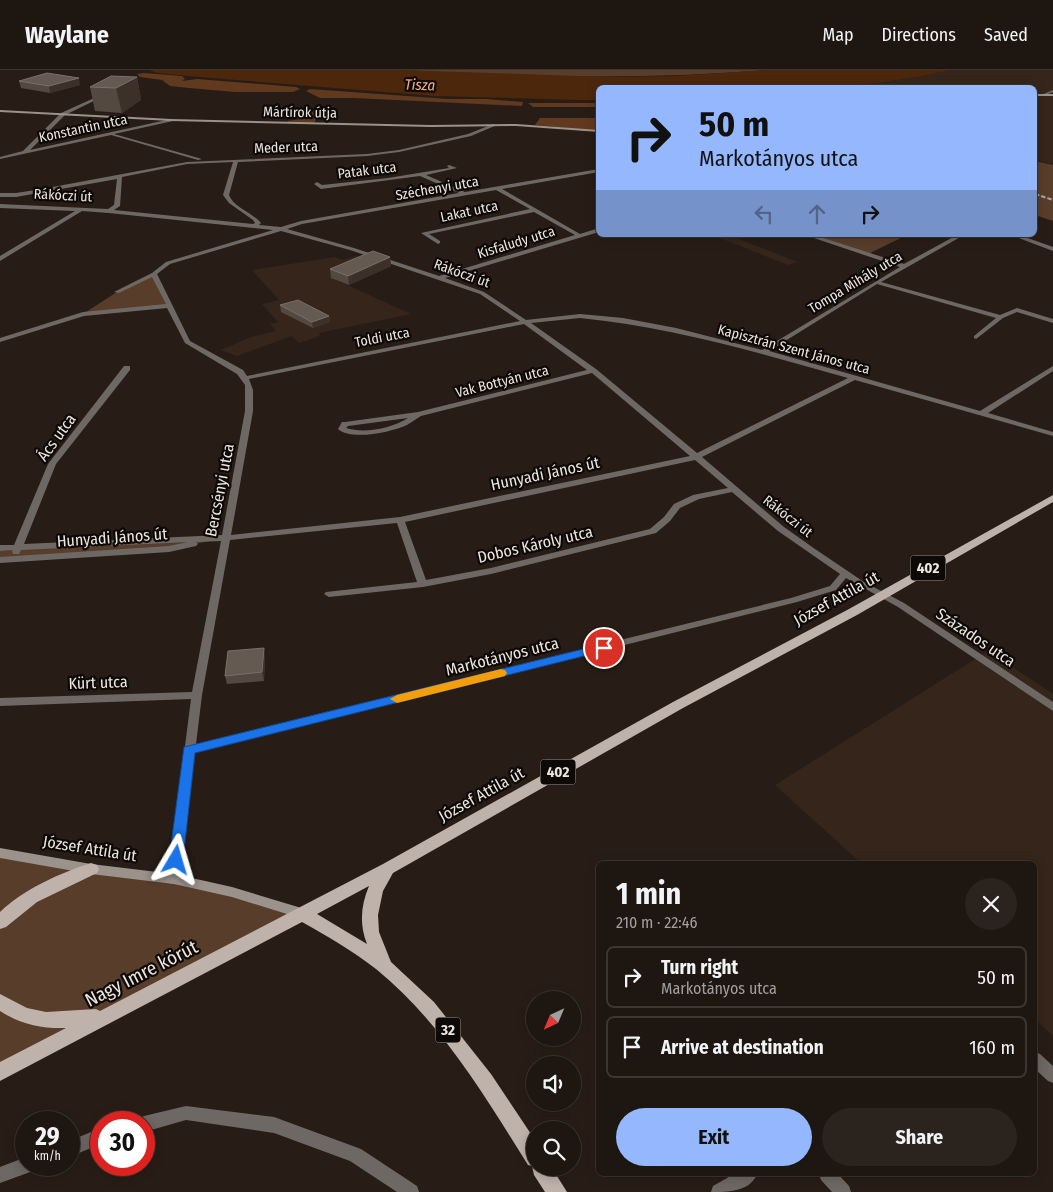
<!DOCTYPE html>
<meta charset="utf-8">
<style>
body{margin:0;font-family:"Fira Sans Condensed",sans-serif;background:#2b231e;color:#f1f3f6;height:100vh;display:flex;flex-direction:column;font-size:19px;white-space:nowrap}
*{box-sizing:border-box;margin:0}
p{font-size:16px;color:#a19f9f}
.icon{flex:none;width:28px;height:28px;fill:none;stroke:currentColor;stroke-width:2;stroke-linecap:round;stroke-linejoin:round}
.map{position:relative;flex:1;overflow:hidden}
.side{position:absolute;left:596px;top:791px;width:441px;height:315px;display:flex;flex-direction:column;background:#1e1610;border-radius:8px;box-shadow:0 2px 12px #0003,0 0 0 1px #3c3530}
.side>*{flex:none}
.top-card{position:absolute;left:596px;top:15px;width:441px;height:152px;border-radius:8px;box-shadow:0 2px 12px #0003,0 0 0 1px #3c3530;background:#94b7fd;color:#111;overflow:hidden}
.needle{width:32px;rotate:224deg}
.fabs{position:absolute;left:526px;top:921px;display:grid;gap:10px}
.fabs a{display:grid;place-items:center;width:55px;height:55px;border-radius:50%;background:#1e1610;box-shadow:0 2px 12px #0003,0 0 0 1px #3c3530;font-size:25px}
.speed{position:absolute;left:15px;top:1041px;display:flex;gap:10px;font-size:25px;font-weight:700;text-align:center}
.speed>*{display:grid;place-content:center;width:65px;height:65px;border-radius:50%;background:#1e1610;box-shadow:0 2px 12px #0003,0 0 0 1px #3c3530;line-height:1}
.speed small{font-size:12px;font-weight:400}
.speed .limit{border:8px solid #d22;background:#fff;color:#111}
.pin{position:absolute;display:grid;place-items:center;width:42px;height:42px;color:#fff;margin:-21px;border:2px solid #fff;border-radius:50%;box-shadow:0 1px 5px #0007}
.me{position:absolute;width:55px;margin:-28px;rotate:7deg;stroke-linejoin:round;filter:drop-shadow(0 0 4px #0008)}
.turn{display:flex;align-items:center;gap:18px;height:105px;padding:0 20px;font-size:22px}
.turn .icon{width:65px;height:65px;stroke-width:2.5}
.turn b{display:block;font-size:35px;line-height:42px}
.lanes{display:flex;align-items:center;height:48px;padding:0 20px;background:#0003;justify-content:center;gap:25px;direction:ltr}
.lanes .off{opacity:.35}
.round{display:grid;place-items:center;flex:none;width:52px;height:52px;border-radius:26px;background:#2b231e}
.summary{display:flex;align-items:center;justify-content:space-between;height:85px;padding:0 20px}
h1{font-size:30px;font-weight:700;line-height:38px}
.action{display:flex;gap:10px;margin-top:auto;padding:10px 20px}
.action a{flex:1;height:58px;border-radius:30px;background:#94b7fd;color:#111;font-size:20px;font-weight:700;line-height:58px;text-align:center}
.action a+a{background:#2b231e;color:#f1f3f6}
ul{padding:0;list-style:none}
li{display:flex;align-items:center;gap:15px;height:62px;margin:0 10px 8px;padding:0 10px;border:2px solid #3c3530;border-radius:8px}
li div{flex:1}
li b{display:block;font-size:19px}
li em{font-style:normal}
header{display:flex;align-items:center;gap:30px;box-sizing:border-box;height:70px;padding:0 25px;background:#1e1610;border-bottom:1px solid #3c3530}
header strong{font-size:24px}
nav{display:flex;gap:28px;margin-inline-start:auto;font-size:18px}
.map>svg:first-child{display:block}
.built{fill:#35251a}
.green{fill:#583d2b}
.forest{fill:#60391e}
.water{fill:#4c270b}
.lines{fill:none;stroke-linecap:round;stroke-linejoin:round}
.street{fill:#6e6864;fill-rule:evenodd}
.secondary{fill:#9b928c;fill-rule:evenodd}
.primary{fill:#beb2aa;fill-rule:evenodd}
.rail{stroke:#afa6a1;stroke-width:2;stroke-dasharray:4.5 2;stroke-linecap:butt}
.wall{fill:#544941}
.shaded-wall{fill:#3c3029}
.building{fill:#655a52;stroke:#7a6f69}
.route{fill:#1a73e8;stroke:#114b97}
.slow{fill:#f59e0b}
.labels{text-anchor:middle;stroke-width:4.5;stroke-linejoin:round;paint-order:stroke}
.far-street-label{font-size:14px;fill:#ede5e1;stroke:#0d0906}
.far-water-label{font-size:15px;font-style:italic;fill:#f5b185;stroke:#0d0906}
.shield{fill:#0d0906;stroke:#aaa39f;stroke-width:1}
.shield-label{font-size:15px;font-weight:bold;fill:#ede5e1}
.street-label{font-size:16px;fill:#ede5e1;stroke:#0d0906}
.near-street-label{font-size:19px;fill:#ede5e1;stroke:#0d0906}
</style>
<header>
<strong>Waylane</strong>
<nav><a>Map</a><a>Directions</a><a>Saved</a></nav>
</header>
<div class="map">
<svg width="1053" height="1122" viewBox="0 0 1053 1122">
<rect width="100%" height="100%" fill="#281d16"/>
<g class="built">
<polygon points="951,0 1053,0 1053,94 1035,90 1035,18 841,18 918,7"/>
<polygon points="712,165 729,165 798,192 788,195"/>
<polygon points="356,186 368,189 332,208 411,244 319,263 320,266 299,273 292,266 237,286 221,280 251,267 276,261 270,254 278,252 262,234 279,230 252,200 335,187 343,190"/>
<polygon points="988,581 1053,624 1053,966 1035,949 1035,794 862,794 775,715"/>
</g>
<g class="green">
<path d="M403 0H767C646 10 525 7 403 0Z"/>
<polygon points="1035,91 1053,95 1053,151 1035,145"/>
<polygon points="809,165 907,165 870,183 864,183"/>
<polygon points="154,204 169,236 83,244 117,222"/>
<polygon points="225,468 169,479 0,490 0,478"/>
<polygon points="0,783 174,809 303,844 0,1002"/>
</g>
<g class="forest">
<polygon points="144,3 182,6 185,9 182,11 197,9 296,17 300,19 293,22 235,22 189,18 170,16 162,10 140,7 137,4"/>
<polygon points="310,19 448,29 486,29 523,32 522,36 354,28 320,28 306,21"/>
<polygon points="528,33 599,33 599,37 533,37"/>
<polygon points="282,39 321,41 314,53 287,53 288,51 308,48 309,45 280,41"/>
<polygon points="540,48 599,48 599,61 535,55"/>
</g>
<polygon class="water" points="149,0 403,0 606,7 675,6 767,0 951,0 918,7 841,18 599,18 599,30 578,30 435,26 211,8 157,3"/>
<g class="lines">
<g class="street">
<polygon points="1053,20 1053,22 1043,26 1041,25"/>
<polygon points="103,24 104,26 65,45 30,80 171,49 173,51 114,64 202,89 198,90 111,65 0,89 0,87 23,81 61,43"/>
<path d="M493 54 497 55 471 66 399 82 367 86 238 92 229 125C234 138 252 142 261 153L259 155 281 157 301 151 459 123 420 106 321 119 314 114 317 112 322 115 388 108 449 98 447 96 449 95 457 98 426 105 465 122 599 99V102L502 119 580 164 599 158V162L445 208 484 222 526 250 580 244 623 248 676 258 762 280 900 197 805 165H814L904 194 957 165H964L881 212 1000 245 1017 238 1053 249V253L1017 242 1003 248 976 269 974 268V266L996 248 877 214 769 281 980 341 1053 296V301L988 343 1053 362V366L855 310 702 387 784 457 815 479 864 512 904 533 1053 632V641L898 537 846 508 836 520 797 532 195 682 180 809 179 813 174 814 169 813 168 809 191 629 0 636V628L192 622 221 471 196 472 198 474 196 476 169 482 0 493V487L169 476 188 472 21 480 19 484H13L12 480 0 481V475H14L48 394 124 296H130V300L56 394 24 474 222 465 245 341V315L237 304 185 273 167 238 84 246 0 272V268L83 242 166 234 152 207 119 223 114 222 152 203 166 192 273 160 109 143 82 141 0 191V186L75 141 0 138V134L108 139 114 135 117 109 16 127H0V123H16L42 119 187 92 367 84 399 80 468 64ZM233 92 223 125 229 133 253 150 255 153 253 154 114 140 120 136 122 107 187 94ZM496 120 530 139 421 163 438 174 440 173V171L429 164 534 142 575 165 439 206 354 178 287 159 302 154ZM281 161 350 180 480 224 520 251 247 306 243 300 190 271 157 204 170 194ZM580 248C672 257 760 283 848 308L697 383 596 299 531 253ZM524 254 587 300 418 342 345 352H342L338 359C351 371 392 362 407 355 412 352 416 349 421 346L592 303 690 386 400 447 231 465 253 341V320L249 309ZM408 348C393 358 364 364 346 358L348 356ZM695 390 728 418 693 425 674 434 664 447 650 459 491 498 426 510 405 452ZM732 422 778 461 840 504 830 516 791 528 196 674 202 625 230 470 397 453 417 512 326 522 324 524 329 527 423 517 491 504 656 463 670 451 680 438 699 429Z"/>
<polygon points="1011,165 1019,165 1053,177 1053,181"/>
<polygon points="1035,982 1040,984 1053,996 1053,1013 1048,1011 1035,999"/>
<polygon points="186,1036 274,1047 361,1079 417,1116 419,1122 397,1122 350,1091 274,1063 186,1050 144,1062 144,1052 137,1052 139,1049 144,1046"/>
<polygon points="101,1058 101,1074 69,1087 69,1071"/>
<polygon points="26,1087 26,1095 35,1095 33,1101 0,1113 0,1097"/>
<path d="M734 1104H757C750 1122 727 1122 711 1122L713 1116Z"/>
<polygon points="819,1104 838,1104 849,1116 851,1122 832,1122 821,1110"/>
</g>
<g class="secondary">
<rect x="1035" y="24" width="18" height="2"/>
<polygon points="0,40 171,49 431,55 516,54 599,60 599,62 516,56 431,57 171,51 0,42"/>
<polygon points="0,778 91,794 174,804 232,817 308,840 310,844 308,848 303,849 232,827 174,814 91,804 0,788"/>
</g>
<g class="primary">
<path d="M1053 425V432L857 545 683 638 393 803 383 821 378 845 379 862 391 892 434 932 491 1004 535 1070V1098H552L567 1122H545L534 1105 532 1096 528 1095C484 1025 441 952 376 899 353 881 327 866 302 852L0 1011V992L66 958C42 959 20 954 0 941V924L27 938 46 942 96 939 100 941 383 794 673 632 849 539ZM369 816C361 835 359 854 367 874L317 844Z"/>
<path d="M91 793 97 795 99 799 97 803 37 832 6 857 0 859V842C24 819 60 803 91 793Z"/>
</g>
<polyline class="rail" points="1035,124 1053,130"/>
</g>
<g class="wall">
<polygon points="137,7 141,30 122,43 95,41 90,17"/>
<polygon points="19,11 80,15 50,23 21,18"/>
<polygon points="390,187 391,196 349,215 331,208 330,199"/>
<polygon points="280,235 329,246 330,252 313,258 281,242"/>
<polygon points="265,586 264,611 227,614 225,606"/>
</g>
<g class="shaded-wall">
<polygon points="137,7 141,30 122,43 116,18"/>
<polygon points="79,8 80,15 50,23 49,16"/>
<polygon points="390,187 391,196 349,215 348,206"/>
<polygon points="329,246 330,252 313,258 312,252"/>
<polygon points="264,578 265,586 264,611 262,602"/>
</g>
<g class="building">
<polygon points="47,3 79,8 49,16 19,11"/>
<polygon points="111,6 137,7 116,18 90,17"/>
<polygon points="373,181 390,187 348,206 330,199"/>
<polygon points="298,230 329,246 312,252 280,235"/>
<polygon points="264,578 262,602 225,606 228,581"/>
</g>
<polygon class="route" points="604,574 610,578 608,580 195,683 183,790 181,794 176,796 171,794 169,790 184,677"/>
<polygon class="slow" points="501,599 505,600 507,603 505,606 397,633 390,629 397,625"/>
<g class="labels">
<g class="far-street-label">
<text transform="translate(300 42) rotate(1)" y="5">Mártírok útja</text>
<text transform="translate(83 58) rotate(-12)" y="5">Konstantin utca</text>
<text transform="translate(286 77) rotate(-2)" y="5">Meder utca</text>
<text transform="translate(367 100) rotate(-7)" y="5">Patak utca</text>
<text transform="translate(437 118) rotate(-10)" y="5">Széchenyi utca</text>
<text transform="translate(63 125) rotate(3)" y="5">Rákóczi út</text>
<text transform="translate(469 141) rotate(-12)" y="5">Lakat utca</text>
<text transform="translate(516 172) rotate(-17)" y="5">Kisfaludy utca</text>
<text transform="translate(462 203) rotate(20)" y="5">Rákóczi út</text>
<text transform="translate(855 212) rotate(-31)" y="5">Tompa Mihály utca</text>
<text transform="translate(382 267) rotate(-11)" y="5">Toldi utca</text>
<text transform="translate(794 279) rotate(15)" y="5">Kapisztrán Szent János utca</text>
<text transform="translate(502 311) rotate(-14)" y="5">Vak Bottyán utca</text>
<text transform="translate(788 446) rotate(38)" y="5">Rákóczi út</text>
</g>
<g class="far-water-label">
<text transform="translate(420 15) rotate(2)" y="5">Tisza</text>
</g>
<g class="shield">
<rect x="910.5" y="485.5" width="35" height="25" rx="4"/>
<rect x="540.5" y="689.5" width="35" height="25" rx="4"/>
<rect x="435.5" y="947.5" width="25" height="25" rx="4"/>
</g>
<g class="shield-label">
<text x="928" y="503">402</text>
<text x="558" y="707">402</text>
<text x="448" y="965">32</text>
</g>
<g class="street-label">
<text transform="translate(56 367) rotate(-54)" y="6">Ács utca</text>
<text transform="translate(545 403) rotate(-12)" y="6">Hunyadi János út</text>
<text transform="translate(219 420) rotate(-79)" y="6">Bercsényi utca</text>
<text transform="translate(112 467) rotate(-4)" y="6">Hunyadi János út</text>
<text transform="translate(535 474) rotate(-13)" y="6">Dobos Károly utca</text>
<text transform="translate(836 528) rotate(-29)" y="6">József Attila út</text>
<text transform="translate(976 567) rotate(34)" y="6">Százados utca</text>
<text transform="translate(502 586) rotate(-14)" y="6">Markotányos utca</text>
<text transform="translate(98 612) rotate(-2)" y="6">Kürt utca</text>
<text transform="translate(481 724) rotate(-29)" y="6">József Attila út</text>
<text transform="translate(90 778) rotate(9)" y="6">József Attila út</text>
</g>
<g class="near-street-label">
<text transform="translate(141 903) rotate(-27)" y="7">Nagy Imre körút</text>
</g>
</g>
</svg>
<div class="fabs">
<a><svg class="needle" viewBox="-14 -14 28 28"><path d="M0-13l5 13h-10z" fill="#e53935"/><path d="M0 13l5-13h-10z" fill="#a19f9f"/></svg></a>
<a><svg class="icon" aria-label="sound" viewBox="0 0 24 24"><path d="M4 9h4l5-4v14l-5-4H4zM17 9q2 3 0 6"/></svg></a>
<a><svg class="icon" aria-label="search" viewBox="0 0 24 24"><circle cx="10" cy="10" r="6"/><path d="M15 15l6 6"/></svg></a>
</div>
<div class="speed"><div>29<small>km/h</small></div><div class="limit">30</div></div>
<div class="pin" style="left:604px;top:578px;background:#d93025"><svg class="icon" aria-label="arrive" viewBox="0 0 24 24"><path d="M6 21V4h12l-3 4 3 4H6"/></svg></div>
<svg class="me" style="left:176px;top:790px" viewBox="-20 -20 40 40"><path d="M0-17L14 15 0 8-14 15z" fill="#1a73e8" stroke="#fff" stroke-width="4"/></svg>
<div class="top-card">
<div class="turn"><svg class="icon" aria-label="right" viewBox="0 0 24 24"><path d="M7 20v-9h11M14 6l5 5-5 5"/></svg><div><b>50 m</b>Markotányos utca</div></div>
<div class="lanes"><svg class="icon off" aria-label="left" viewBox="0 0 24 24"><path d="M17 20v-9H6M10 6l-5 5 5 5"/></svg><svg class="icon off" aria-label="ahead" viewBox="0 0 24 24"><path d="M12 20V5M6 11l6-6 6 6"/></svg><svg class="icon" aria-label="right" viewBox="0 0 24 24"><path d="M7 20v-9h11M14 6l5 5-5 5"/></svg></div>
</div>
<section class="side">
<div class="summary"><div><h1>1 min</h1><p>210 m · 22:46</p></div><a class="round"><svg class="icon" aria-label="close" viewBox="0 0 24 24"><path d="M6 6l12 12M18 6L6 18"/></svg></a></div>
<ul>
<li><svg class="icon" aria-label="right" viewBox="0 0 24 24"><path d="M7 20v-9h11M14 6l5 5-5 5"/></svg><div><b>Turn right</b><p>Markotányos utca</p></div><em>50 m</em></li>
<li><svg class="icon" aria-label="arrive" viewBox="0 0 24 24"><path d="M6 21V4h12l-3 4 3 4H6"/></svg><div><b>Arrive at destination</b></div><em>160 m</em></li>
</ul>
<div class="action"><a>Exit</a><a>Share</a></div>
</section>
</div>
